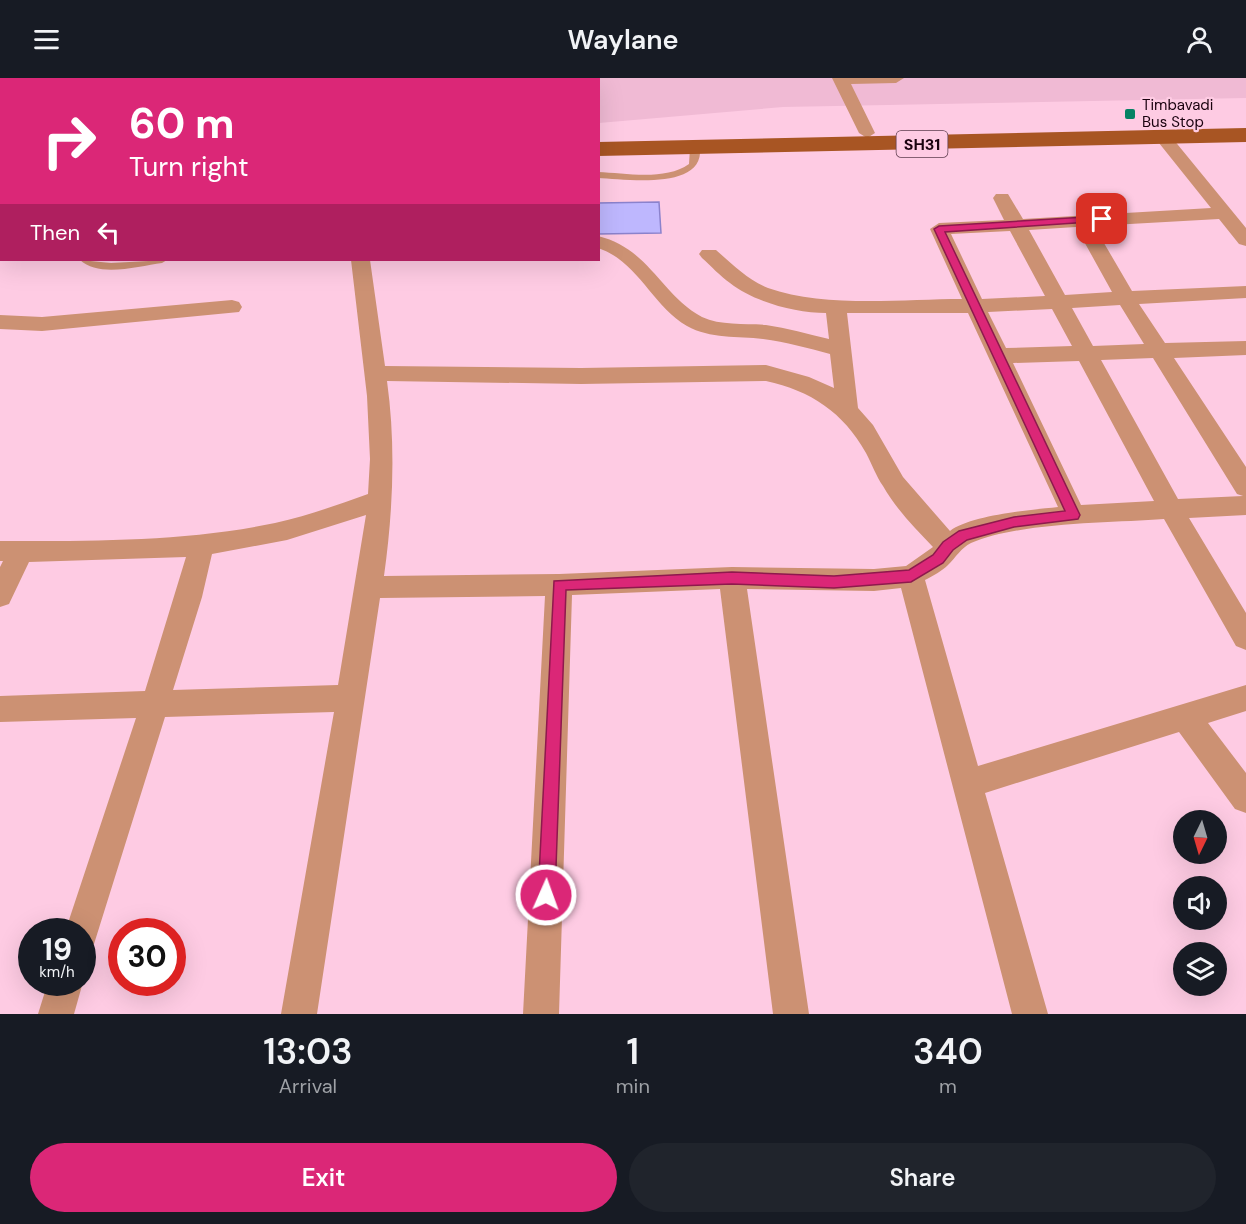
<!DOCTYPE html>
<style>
body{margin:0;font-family:"DM Sans",sans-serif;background:#20242c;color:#f1f3f6;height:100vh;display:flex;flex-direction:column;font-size:22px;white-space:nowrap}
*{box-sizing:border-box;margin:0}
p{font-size:20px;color:#9ea1a6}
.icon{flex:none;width:33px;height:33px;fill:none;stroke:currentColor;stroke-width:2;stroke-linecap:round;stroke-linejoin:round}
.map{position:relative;height:936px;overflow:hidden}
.drawer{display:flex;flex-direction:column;background:#171b24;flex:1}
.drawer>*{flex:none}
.top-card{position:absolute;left:0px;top:0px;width:600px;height:183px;box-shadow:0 6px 24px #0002;background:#db2777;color:#fff;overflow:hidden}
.needle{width:39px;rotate:185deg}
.controls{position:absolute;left:1173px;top:732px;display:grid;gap:12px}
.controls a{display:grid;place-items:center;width:54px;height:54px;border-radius:50%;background:#171b24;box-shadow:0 6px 24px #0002;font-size:30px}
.speed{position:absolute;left:18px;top:840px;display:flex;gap:12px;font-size:30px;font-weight:700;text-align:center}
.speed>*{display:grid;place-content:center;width:78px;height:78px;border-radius:50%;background:#171b24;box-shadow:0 6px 24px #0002;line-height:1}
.speed small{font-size:15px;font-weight:400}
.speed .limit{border:9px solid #d22;background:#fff;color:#111}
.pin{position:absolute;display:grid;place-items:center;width:51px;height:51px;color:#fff;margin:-26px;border-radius:12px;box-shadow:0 3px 9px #0006}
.me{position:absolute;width:66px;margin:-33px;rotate:2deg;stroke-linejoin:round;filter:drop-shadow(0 0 4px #0008)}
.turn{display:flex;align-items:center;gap:21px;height:126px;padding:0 30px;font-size:27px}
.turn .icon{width:78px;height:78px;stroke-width:2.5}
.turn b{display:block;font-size:42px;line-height:51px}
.then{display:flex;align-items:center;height:57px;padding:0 30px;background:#0003;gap:12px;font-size:22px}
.eta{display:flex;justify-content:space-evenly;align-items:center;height:102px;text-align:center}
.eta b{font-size:36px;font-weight:600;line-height:42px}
.button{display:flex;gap:12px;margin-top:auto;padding:12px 30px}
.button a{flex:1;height:69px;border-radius:36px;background:#db2777;color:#fff;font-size:24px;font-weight:600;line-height:69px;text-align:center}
.button a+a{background:#20242c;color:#f1f3f6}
header{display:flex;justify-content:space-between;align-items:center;height:78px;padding:0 30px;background:#171b24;font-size:27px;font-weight:600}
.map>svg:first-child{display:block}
.built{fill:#f0bad4}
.building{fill:#beb7fe;stroke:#8b82cc;stroke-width:1.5}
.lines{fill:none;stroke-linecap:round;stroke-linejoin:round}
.service{fill:#cc9173;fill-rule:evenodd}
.minor{fill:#cc9173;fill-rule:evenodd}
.primary{fill:#a85523;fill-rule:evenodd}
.route{fill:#db2777;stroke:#8e194d;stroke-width:1.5}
.poi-dot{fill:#058364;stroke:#fecbe3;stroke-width:2}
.labels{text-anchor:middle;stroke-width:4.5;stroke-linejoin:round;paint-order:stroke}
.far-poi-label{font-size:15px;fill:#1a020f;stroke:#fecbe3;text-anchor:start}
.shield{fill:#fecbe3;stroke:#5e3e4f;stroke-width:1.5}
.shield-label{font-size:16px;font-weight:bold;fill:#1a020f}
</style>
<header><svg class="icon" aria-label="menu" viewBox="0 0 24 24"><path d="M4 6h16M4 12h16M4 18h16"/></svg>Waylane<svg class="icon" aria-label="person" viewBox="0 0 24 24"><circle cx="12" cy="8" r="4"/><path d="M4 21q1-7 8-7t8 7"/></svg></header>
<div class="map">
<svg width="1246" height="936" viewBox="0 0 1246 936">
<rect width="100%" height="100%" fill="#fecbe3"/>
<polygon class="built" points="0,0 1246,0 1246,20 783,29 599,45 598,2 2,2 0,96"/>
<polygon class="building" points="659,124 661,155 598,156 598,125"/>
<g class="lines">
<g class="service">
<path d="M695 67 700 70C704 113 625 101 598 100V94C626 95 665 103 689 86L690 70Z"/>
<path d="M80 182 111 185 167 182 162 185C139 188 99 200 80 182Z"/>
</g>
<g class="minor">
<polygon points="832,0 904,0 896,5 851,6 875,55 867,60 859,55"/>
<path d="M1163 55 1169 56 1246 150V168L1239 166 1219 141 1094 148 1132 213 1246 208V220L1139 226 1165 265 1246 263V277L1174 280 1246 389V437L1189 440 1246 535V572L1236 568 1164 441C1110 445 1020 444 971 465 961 470 956 479 948 487 942 493 933 498 925 502L978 688 1246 607V633L1208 645 1246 695V735L1235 731 1179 654 985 715 1048 936H1012L901 510 874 513 747 511 809 936H773L720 511 572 517 559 936H523L545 518 380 520 317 936H281L334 634 165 639 94 866 82 871V854H65L136 640 0 644V618L145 613 186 479 29 484 9 526 0 529V489L3 483H0V463C92 463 185 464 275 445 307 438 337 427 368 416L370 381 367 318 351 182H370L385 288 581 290 766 287 809 299 834 310 830 276C808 270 786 264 763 261 738 258 710 261 687 248 652 228 638 183 598 170V158C650 171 660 216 702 239 721 248 745 245 766 247 787 250 808 256 829 261L826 235C796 235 754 224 730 205 720 198 711 188 702 180L699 176 702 172H716C732 186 748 202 768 210 824 230 902 221 962 221L930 151 939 145 1004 142 993 120 996 116H1008L1023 141 1211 130 1155 60ZM1076 149 1112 214 1065 217 1029 152ZM1010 153 1045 218 982 221 951 156ZM1120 227 1144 266 1093 268 1072 230ZM1052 231 1072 268 1006 270 988 234ZM847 235H968L1058 429C1030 432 971 437 950 453L903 399 873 347 858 330ZM1153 280 1237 416 1243 418 1178 421 1101 282ZM1079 283 1154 423 1081 427 1013 285ZM387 303 581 306 766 303C811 313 843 334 866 375 872 386 876 398 883 408 896 431 915 450 933 469L906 488 874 491 732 489 559 496 384 498C393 433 396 368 387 303ZM366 437 338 607 173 612 202 519 212 476 287 462Z"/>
<polygon points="232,222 239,224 242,229 239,234 42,253 0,251 0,237 42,239"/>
<polygon points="82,902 83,904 74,936 38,936 48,904 82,904"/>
</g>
<g class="primary">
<polygon points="1246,50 1246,64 598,78 598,64"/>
<rect x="0" y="86" width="2" height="14"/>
</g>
</g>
<polygon class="route" points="1102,138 1105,138 1105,143 945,154 1080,437 1078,441 1014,449 967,462 953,472 943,485 911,504 834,510 732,506 566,512 555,817 553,823 546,826 540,823 538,817 554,503 732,494 834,498 909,492 933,477 943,464 959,453 1014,439 1065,433 934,151 939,148"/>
<rect class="poi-dot" x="1124" y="30" width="12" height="12" rx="3"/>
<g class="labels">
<g class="far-poi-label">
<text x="1142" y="32">Timbavadi<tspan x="1142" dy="17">Bus Stop</tspan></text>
</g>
<rect class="shield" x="896.5" y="53" width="51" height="26" rx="4.5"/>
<g class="shield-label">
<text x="922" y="72">SH31</text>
</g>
</g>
</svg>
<div class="controls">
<a><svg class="needle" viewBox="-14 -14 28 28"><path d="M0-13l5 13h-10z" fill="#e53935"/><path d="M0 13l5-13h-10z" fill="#9ea1a6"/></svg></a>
<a><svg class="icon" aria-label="sound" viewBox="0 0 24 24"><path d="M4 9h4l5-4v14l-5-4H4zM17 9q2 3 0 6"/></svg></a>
<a><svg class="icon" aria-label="layers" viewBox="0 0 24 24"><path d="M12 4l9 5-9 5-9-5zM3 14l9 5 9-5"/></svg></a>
</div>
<div class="speed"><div>19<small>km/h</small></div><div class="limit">30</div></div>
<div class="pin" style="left:1102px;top:141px;background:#d93025"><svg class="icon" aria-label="arrive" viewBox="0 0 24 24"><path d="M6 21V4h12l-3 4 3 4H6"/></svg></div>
<svg class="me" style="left:546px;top:817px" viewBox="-20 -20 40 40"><circle r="17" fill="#db2777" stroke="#fff" stroke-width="3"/><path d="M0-11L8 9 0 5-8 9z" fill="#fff"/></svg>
<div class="top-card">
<div class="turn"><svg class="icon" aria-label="right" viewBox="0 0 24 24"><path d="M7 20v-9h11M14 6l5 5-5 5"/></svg><div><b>60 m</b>Turn right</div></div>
<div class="then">Then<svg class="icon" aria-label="left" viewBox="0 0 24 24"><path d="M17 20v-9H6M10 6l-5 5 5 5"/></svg></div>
</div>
</div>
<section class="drawer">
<div class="eta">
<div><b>13:03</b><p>Arrival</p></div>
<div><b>1</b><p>min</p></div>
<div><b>340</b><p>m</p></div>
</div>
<div class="button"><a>Exit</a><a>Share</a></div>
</section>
